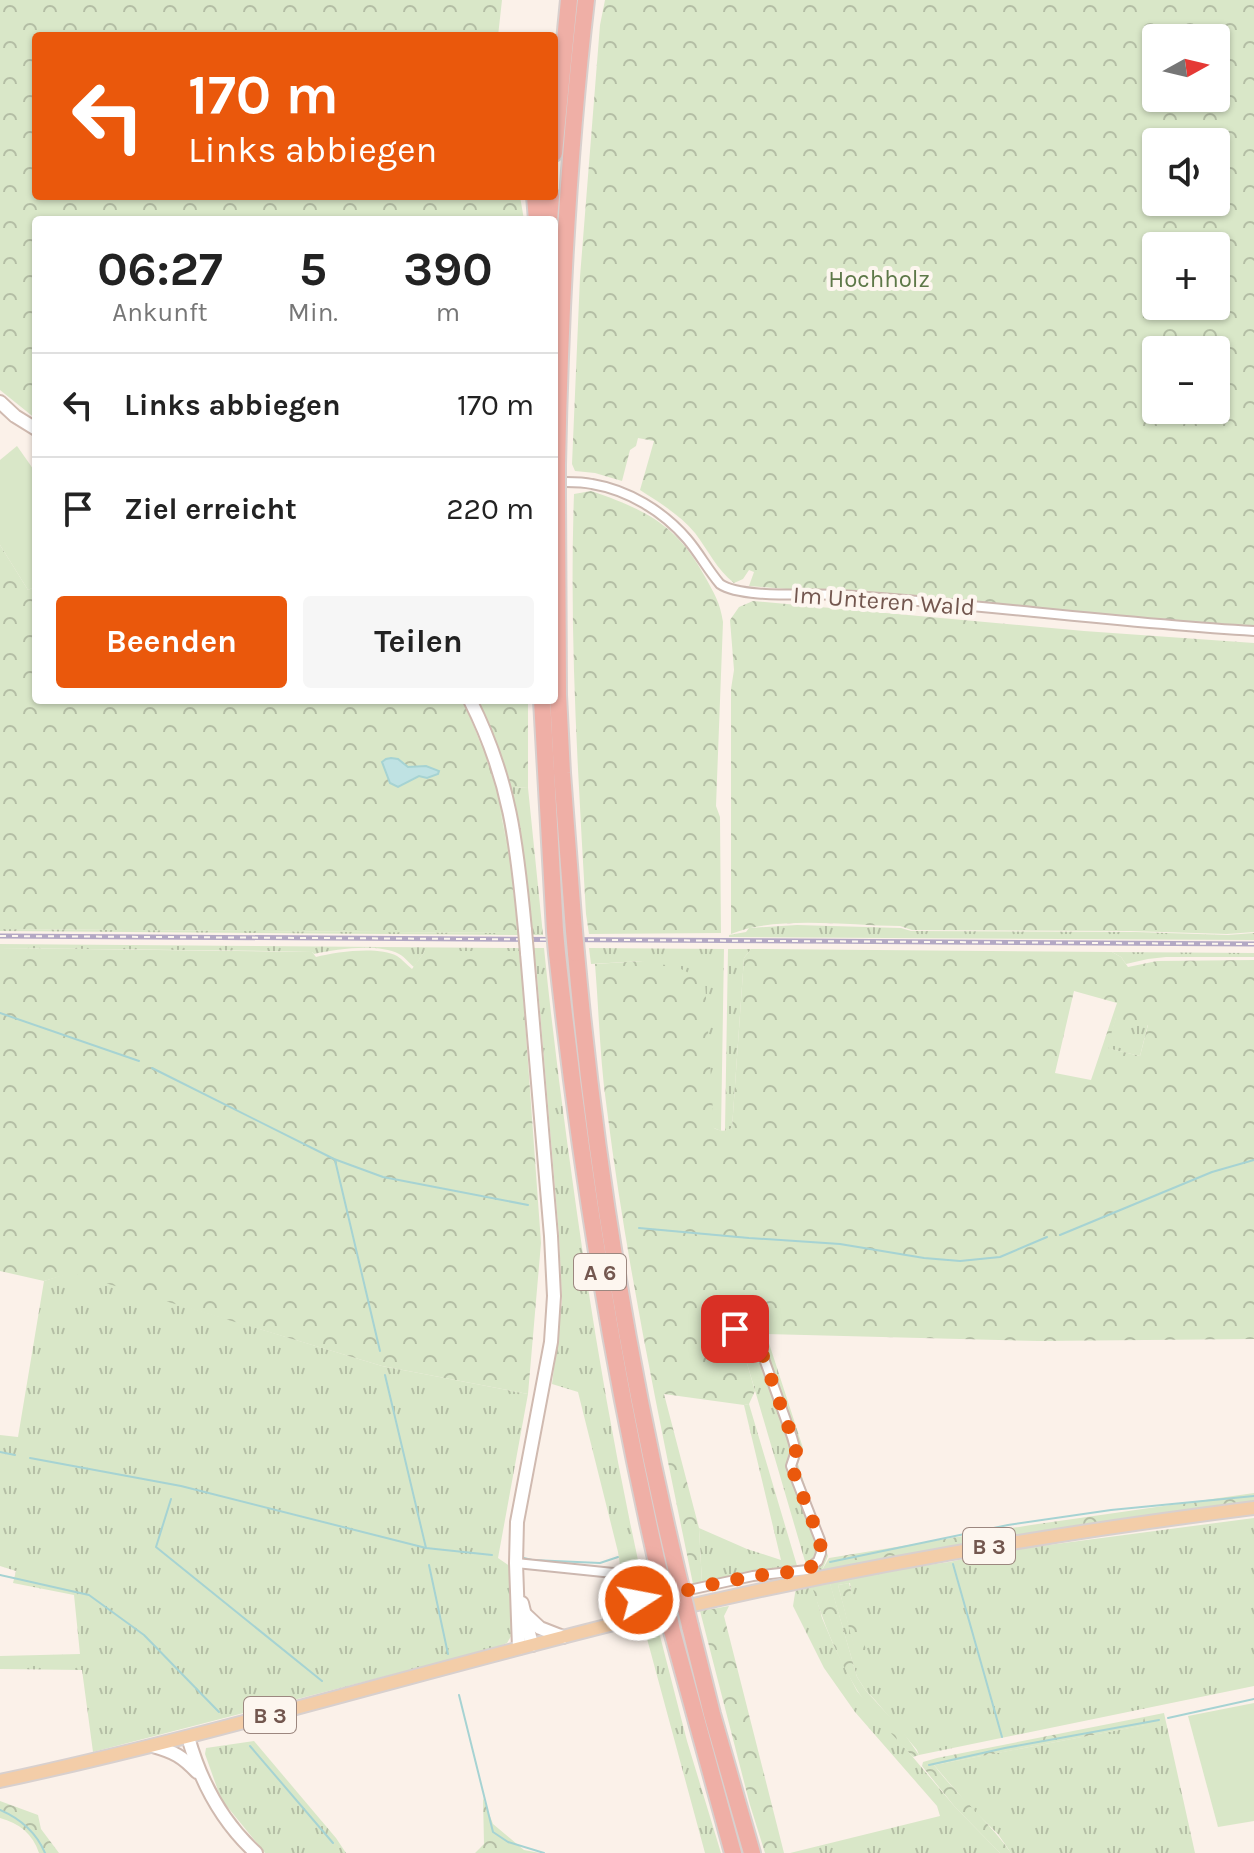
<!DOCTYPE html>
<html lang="de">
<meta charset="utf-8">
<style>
body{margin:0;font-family:Karla,sans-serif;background:#f6f6f6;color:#222;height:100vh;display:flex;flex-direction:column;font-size:30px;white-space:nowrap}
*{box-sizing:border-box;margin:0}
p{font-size:26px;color:#767676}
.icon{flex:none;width:44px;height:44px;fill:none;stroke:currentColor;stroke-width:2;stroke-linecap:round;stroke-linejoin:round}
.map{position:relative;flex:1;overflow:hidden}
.sheet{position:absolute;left:32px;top:216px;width:526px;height:488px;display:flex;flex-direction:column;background:#fff;border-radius:8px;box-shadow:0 2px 6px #0004}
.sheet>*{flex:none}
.banner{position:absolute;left:32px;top:32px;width:526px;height:168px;border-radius:8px;box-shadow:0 2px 6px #0004;background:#ea580c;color:#fff;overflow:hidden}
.needle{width:52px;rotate:82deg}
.buttons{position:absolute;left:1142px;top:24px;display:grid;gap:16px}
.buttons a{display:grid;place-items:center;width:88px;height:88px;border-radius:8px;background:#fff;box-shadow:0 2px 6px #0004;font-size:40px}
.pin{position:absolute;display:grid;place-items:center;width:68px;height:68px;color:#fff;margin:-34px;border-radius:16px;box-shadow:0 4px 12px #0006}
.me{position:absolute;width:88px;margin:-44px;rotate:79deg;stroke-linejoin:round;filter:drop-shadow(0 0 6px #0008)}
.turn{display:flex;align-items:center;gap:28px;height:168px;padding:0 24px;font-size:36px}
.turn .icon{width:104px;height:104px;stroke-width:2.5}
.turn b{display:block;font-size:56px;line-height:68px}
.eta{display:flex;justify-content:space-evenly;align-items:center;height:136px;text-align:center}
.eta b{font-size:48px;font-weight:700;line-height:56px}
.button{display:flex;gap:16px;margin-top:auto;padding:16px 24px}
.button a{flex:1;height:92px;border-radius:8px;background:#ea580c;color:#fff;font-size:32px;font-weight:700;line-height:92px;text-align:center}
.button a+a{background:#f6f6f6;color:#222}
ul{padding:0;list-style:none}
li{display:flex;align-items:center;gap:24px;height:104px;padding:0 24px;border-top:2px solid #e0e0e0}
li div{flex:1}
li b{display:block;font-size:30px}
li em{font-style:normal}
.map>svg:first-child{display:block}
.grass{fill:url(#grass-tufts);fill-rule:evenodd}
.forest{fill:url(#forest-crowns);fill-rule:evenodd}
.pitch{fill:#d9e7c8}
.water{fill:#bfe2e3;stroke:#a6d3d3;stroke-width:2}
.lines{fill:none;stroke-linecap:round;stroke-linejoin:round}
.stream{stroke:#a6d3d3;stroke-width:2}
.street-casing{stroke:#ccb8b0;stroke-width:12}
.secondary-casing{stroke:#d0bab0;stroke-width:16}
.primary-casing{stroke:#d8d0ce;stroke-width:16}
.highway-casing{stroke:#d8d0ce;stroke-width:20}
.street{stroke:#fff;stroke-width:8}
.secondary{stroke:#fff;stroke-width:12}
.primary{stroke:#f3cda8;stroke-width:12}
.highway{stroke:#efafa6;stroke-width:16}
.rail-casing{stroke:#b3a8c4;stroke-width:5}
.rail{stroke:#fdf6ef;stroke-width:2;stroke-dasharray:6;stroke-linecap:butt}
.secondary-bridge-casing{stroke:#d0bab0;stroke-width:16;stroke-linecap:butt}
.highway-bridge-casing{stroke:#d8d0ce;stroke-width:20;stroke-linecap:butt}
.secondary-bridge{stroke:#fff;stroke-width:12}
.highway-bridge{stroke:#efafa6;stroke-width:16}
.route{stroke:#ea580c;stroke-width:14;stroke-dasharray:0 25.2}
.labels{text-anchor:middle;stroke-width:8;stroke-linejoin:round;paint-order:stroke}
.shield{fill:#fdf6ef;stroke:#9c877f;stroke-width:2}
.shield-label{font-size:22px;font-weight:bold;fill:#73574f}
.park-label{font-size:24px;fill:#5d7848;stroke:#fdf6ef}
.street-label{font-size:24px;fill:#73574f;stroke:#fdf6ef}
</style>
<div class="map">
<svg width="1254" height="1853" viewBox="0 0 1254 1853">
<defs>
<pattern id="grass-tufts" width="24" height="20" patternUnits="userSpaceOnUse" patternTransform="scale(2)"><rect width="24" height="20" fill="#d9e7c8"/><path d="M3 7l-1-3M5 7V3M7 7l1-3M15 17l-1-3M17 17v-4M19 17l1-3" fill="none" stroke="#b4bea5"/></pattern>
<pattern id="forest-crowns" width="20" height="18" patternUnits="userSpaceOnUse" patternTransform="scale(2)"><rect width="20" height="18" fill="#d9e7c8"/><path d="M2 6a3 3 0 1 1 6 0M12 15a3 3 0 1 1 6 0" fill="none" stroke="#b4bea5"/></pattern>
</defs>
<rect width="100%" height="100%" fill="#fbf1e9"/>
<g class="grass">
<polygon points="462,700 465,700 491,759 507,822 520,935 0,931 0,929 517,933 517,918 503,822 477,731"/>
<polygon points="475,700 477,700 489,725 511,787 528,788 543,935 531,935 516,820"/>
<polygon points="797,925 901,928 911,931 1136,932 1228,935 1254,933 1254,940 729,937 729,935 746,932 749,928"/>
<path d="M0 944 521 948V951H425L414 967C409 963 405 957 399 954 378 943 337 949 314 954L312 952 270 951 0 948Z"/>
<path d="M533 948H544C555 1058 570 1166 586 1275 603 1386 623 1496 648 1605L632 1602 622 1577 618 1552 578 1392 552 1384 562 1301 559 1236 536 965H534Z"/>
<polygon points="589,948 724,949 721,1131 714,1128 643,961 591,964"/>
<polygon points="728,949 751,949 744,958 732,1128 725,1131"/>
<polygon points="1112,952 1254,953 1254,957 1166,957 1148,959 1126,964 1121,957"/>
<polygon points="1116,1017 1148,1024 1140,1056 1106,1048"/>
<polygon points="72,1272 382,1366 528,1394 498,1558 511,1567 513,1633 507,1643 495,1648 93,1752 82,1670 0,1669 0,1656 80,1654 74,1595 13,1583 16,1571 0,1566 0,1435 18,1437 44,1281"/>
<polygon points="766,1334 803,1448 798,1464 828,1556 822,1570 809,1575 742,1346 741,1336"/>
<polygon points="749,1404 798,1569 781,1571 774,1568 702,1583 699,1528 747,1549 781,1560 744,1405"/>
<path d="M1254 1518V1686L919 1755 917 1750 875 1700 866 1691 857 1677 830 1584 813 1586 822 1618 834 1646 857 1691 955 1807 1000 1853H790L940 1816 937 1806 855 1712 824 1668 793 1606 796 1587 812 1586 847 1577 949 1562 1002 1551ZM850 1583 862 1675 838 1585Z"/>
<polygon points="659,1632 687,1741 721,1853 705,1853 646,1635"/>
<polygon points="1164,1713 1195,1853 1011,1853 998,1834 969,1806 934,1765 1145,1725 1144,1717"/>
<polygon points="254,1741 336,1838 346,1853 265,1853 221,1799 205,1754 206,1748"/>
</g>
<g class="forest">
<polygon points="0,0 502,0 498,36 36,36 36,196 520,196 524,220 36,220 36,419 0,390"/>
<path d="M605 0H1254V628L749 586 754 572 749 570 743 579 734 583C717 570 708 550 695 533 680 515 660 503 640 490L654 441 638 438 636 446 630 450 622 481 595 473 575 471 572 464 580 277 600 25ZM1156 38H1216V98H1156ZM1156 142H1216V202H1156ZM1156 246H1216V306H1156ZM1156 350H1216V410H1156Z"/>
<path d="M591 491C644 509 676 524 704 575 714 593 720 602 723 622L716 806 720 817 721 933 589 934 586 914C578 774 569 634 574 494Z"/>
<path d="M0 545 28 590 36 586V700H462C490 758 502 808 511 872 513 892 517 912 517 933L0 929Z"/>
<path d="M753 601 1084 631 1254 643V932L1227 934 1130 931 912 930 900 926C850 926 778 915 731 934V689L734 670 730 620 739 607Z"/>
<polygon points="477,700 528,700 528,788 511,787 489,725"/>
<path d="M0 948 312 952 316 957C336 952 378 946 397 956 402 959 407 965 412 969L425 951H520L541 1243 528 1394 382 1366 72 1273 44 1281 0 1271Z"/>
<path d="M751 949 1112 952 1121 957 1128 967 1157 961 1254 960V1339L1038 1341 766 1334 742 1336V1346L755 1391 749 1404 744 1405 664 1394 699 1528 702 1583 693 1584C661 1427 627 1269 607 1110 600 1062 599 1013 595 964L643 961 677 967 705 981 714 1128C722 1132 725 1131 732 1128L744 958ZM1074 991 1117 1003 1091 1080 1055 1073ZM1116 1018 1148 1025 1140 1056 1107 1048Z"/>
<polygon points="1254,1493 1254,1501 1017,1535 822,1570 829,1558 1031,1525"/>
<path d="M830 1583 857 1677 866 1691 901 1729 919 1755 913 1757C894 1736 872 1714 857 1690 837 1657 823 1622 812 1586Z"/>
<polygon points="849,1583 872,1674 861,1675 838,1585"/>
<polygon points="729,1606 724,1616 784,1853 765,1853 750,1805 700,1611"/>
<path d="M1144 1717 1146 1725 934 1765C957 1796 989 1821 1011 1853H1000L955 1807 922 1766 923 1762 937 1758Z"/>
<polygon points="483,1798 493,1824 524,1850 540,1853 475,1853 484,1844"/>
<path d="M0 1801 38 1815 41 1829 59 1853H39C33 1834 19 1823 0 1818Z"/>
</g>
<g class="pitch">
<polygon points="17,446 36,473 36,586 28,590 0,545 0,460"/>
<polygon points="1254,1703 1254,1821 1218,1827 1188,1716"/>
</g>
<polygon class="water" points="391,758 398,759 408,767 426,766 439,771 438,774 427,778 419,776 398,787 390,783 382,762 386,759"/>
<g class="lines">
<g class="stream">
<polyline points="0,1013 139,1061"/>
<polyline points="152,1068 334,1159 383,1177 528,1205"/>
<polyline points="335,1160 380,1351"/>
<polyline points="639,1228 749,1238 840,1244 924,1258 960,1261 1000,1257 1047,1237"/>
<polyline points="1060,1235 1212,1172 1254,1160"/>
<polyline points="385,1375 426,1548"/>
<polyline points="0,1452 15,1455"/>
<polyline points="30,1458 181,1486 426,1548 492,1555"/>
<polyline points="171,1499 156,1547 322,1681"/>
<polyline points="524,1558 532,1560 600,1563 618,1557"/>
<polyline points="830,1562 1008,1525 1111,1510 1254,1496"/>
<polyline points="953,1564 1002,1737"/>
<polyline points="429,1565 448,1654"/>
<polyline points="0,1575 89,1595 144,1635 219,1712"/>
<polyline points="459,1695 493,1832 508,1842 544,1853"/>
<polyline points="1168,1718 1254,1699"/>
<polyline points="250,1746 333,1843"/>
<polyline points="929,1765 1005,1748 1159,1720"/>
<path d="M0 1810C21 1819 36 1832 45 1853"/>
</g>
<defs>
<g id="street">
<path d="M554 482C567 482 579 481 592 484 628 490 663 511 687 539 699 553 708 570 720 584 742 599 810 593 840 595 978 604 1116 623 1254 631"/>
<path d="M516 1563 623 1574C634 1601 638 1604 667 1596"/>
<polyline points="680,1592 753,1576 807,1570 818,1561 821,1553 820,1540 791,1466 796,1451 792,1437 758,1342 735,1329"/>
</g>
<g id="secondary">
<polyline points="0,402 15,416 36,429"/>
<path d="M470 700C510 779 517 844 525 930"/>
<polyline points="522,1603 532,1645"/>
<polyline points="525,1614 540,1628 563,1637"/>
<polyline points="519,1648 516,1563 517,1522 551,1342 554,1296 551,1236 527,953"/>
<path d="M188 1737C200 1780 222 1822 256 1853"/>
<path d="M153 1746C174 1752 182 1756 197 1772"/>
</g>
<path id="primary" d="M0 1781C215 1735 425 1670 638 1618 841 1569 1047 1534 1254 1508"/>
<g id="highway">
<polyline points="554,153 569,0"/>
<polyline points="535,196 537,220"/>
<polyline points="549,220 551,196"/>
<path d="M557 465C560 310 568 154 586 0"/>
<polyline points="557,494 558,695 562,773 574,931"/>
<polyline points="542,700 555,931"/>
<path d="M557 953C580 1167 614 1379 663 1589"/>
<path d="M576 953C595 1165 630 1377 680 1584"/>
<polyline points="690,1626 712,1714 752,1853"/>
<polyline points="672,1631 733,1853"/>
</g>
</defs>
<use href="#street" class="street-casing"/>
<use href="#secondary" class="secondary-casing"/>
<use href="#primary" class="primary-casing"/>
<use href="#highway" class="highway-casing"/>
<use href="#street" class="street"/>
<use href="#secondary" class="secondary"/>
<use href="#primary" class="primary"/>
<use href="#highway" class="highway"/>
<defs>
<polyline id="rail" points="0,936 1254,944"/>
</defs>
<use href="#rail" class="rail-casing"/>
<use href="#rail" class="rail"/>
<defs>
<polyline id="secondary-bridge" points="525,930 527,953"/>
<g id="highway-bridge">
<polyline points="557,494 557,465"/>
<polyline points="555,931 557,953"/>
<polyline points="574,931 576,953"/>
<polyline points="680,1584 690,1626"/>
<polyline points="663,1589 672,1631"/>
</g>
</defs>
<use href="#secondary-bridge" class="secondary-bridge-casing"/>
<use href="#highway-bridge" class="highway-bridge-casing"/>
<use href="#secondary-bridge" class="secondary-bridge"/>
<use href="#highway-bridge" class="highway-bridge"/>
</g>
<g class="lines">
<polyline class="route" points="639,1600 651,1600 699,1587 753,1576 807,1570 818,1561 821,1553 820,1540 791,1466 791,1462 796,1451 792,1437 758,1342 735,1329"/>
</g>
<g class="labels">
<g class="shield">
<rect x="574" y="1254" width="52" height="36" rx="6"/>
<rect x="963" y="1528" width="52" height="36" rx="6"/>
<rect x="244" y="1697" width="52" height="36" rx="6"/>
</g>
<g class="shield-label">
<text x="600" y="1280">A 6</text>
<text x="989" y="1554">B 3</text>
<text x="270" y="1723">B 3</text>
</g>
<g class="park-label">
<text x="879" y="287">Hochholz</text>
</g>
<g class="street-label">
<text transform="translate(884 601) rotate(4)" y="8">Im Unteren Wald</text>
</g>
</g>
</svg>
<div class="buttons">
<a><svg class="needle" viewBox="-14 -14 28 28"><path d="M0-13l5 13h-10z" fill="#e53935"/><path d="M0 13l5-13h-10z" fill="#767676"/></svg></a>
<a><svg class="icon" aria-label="sound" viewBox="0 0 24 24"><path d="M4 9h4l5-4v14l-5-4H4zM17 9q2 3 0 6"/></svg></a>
<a>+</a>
<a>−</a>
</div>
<div class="pin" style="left:735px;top:1329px;background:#d93025"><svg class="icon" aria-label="arrive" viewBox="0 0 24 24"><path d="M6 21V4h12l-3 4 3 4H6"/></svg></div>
<svg class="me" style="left:639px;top:1600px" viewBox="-20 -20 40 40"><circle r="17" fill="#ea580c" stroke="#fff" stroke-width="3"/><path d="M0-11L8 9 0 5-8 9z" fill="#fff"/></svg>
<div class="banner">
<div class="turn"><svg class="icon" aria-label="left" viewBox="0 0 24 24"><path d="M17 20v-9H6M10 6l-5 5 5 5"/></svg><div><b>170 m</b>Links abbiegen</div></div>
</div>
<section class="sheet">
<div class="eta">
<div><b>06:27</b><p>Ankunft</p></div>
<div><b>5</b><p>Min.</p></div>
<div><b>390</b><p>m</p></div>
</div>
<ul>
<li><svg class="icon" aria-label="left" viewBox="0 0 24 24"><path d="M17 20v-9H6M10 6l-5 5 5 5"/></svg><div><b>Links abbiegen</b></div><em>170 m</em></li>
<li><svg class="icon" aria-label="arrive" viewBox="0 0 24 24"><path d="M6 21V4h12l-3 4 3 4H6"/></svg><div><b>Ziel erreicht</b></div><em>220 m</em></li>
</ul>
<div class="button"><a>Beenden</a><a>Teilen</a></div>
</section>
</div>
